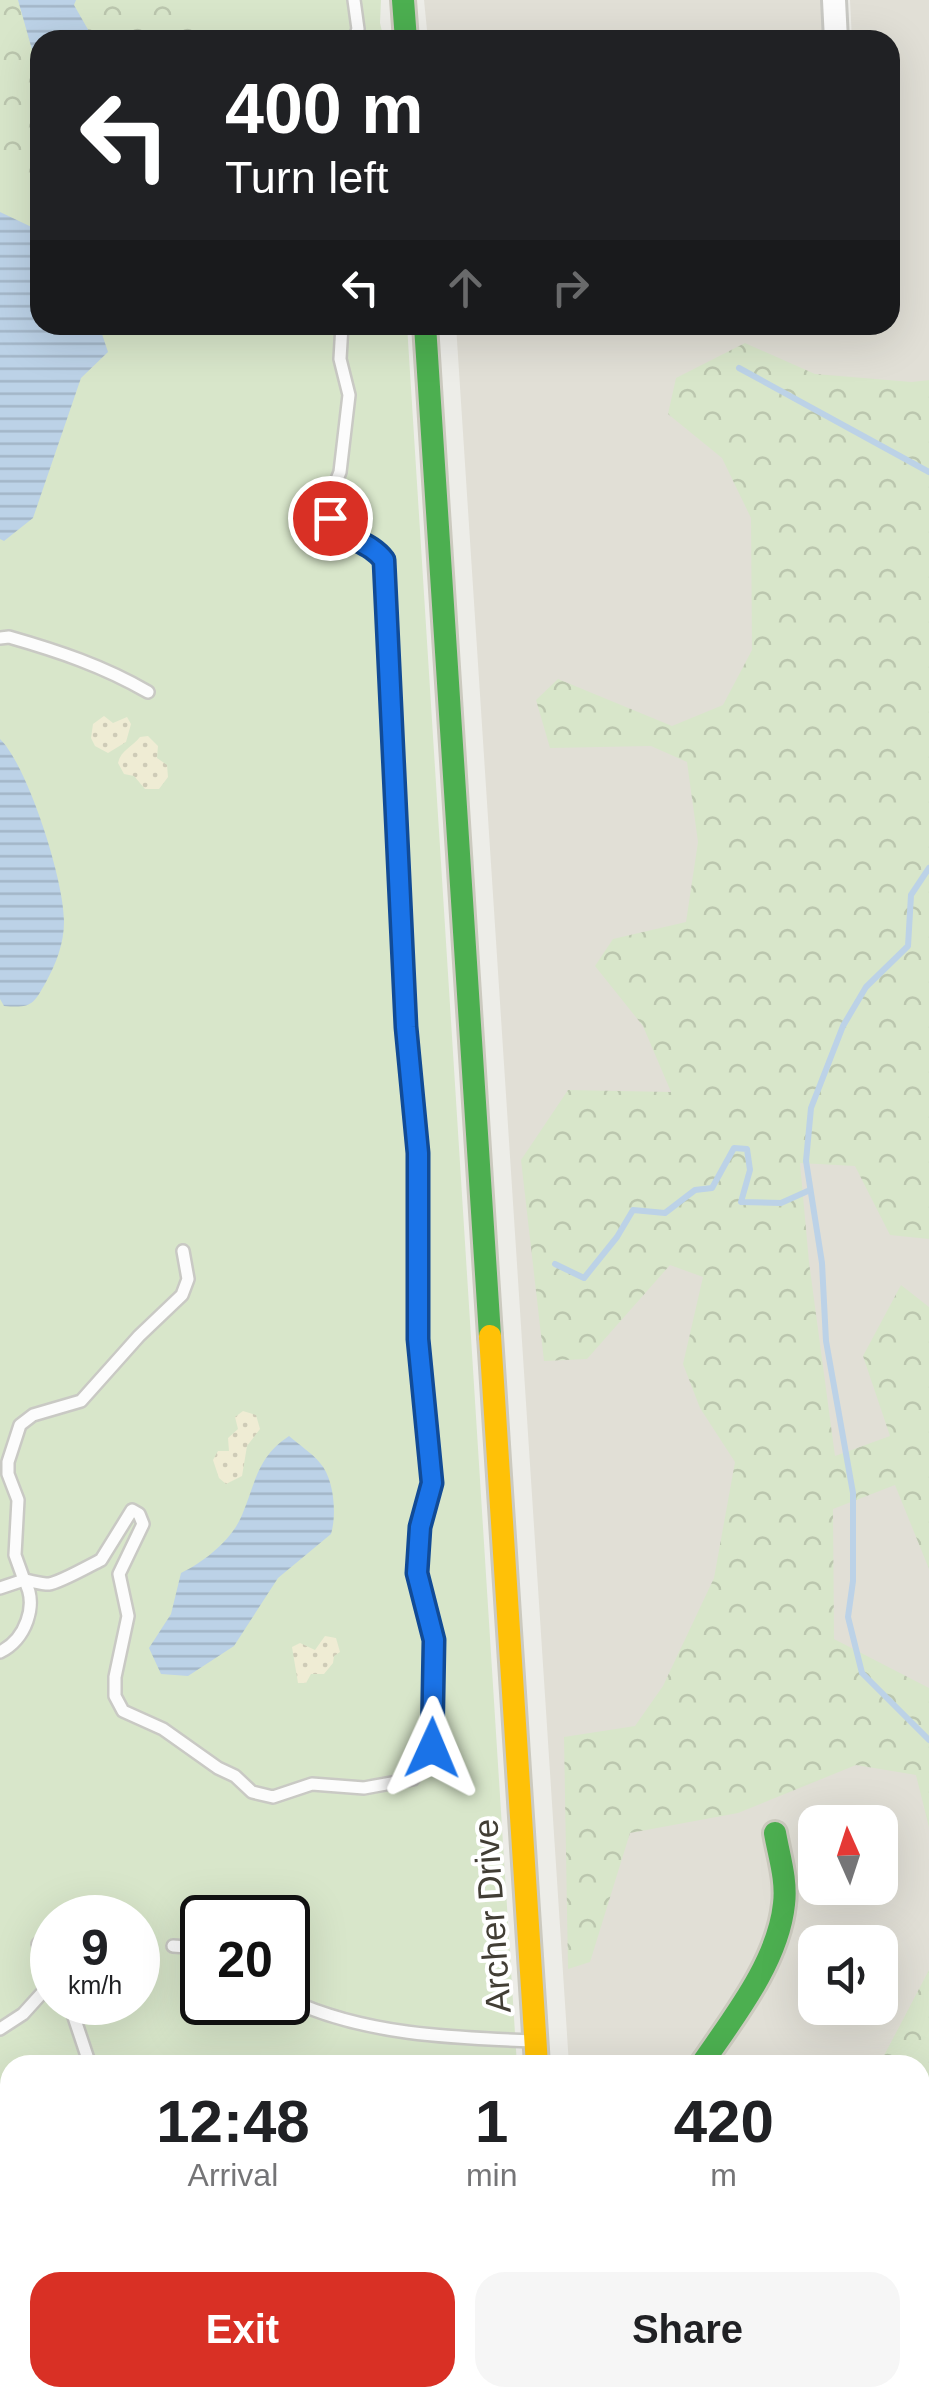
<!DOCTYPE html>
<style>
body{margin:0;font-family:Helvetica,sans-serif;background:#f6f6f6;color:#202124;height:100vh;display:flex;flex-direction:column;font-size:38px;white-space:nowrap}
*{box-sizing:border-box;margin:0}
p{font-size:32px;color:#757577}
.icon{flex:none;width:55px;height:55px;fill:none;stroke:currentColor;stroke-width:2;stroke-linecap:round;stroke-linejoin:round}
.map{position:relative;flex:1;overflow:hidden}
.details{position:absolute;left:0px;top:2055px;width:930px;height:352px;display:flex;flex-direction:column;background:#fff;border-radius:30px 30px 0 0;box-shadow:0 10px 40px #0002}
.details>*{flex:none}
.top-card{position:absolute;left:30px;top:30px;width:870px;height:305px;border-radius:30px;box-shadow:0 10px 40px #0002;background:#202124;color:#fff;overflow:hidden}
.needle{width:65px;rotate:357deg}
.controls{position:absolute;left:798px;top:1805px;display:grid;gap:20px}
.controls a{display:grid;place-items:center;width:100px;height:100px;border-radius:20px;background:#fff;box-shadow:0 10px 40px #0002;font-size:50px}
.speed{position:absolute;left:30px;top:1895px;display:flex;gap:20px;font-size:50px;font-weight:700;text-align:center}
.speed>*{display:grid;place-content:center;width:130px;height:130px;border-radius:50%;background:#fff;box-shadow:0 10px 40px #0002;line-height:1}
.speed small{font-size:25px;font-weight:400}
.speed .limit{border:5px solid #111;border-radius:15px;background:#fff;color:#111}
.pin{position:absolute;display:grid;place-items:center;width:85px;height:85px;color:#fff;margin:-42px;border:5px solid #fff;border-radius:50%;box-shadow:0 2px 10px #0007}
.me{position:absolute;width:110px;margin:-55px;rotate:1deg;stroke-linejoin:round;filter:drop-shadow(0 0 8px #0008)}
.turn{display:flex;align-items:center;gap:35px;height:210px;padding:0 30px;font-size:45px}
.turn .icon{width:130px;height:130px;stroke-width:2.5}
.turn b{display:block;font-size:70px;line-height:85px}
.lanes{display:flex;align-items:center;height:95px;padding:0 30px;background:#0003;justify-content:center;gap:50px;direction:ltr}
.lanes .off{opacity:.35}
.eta{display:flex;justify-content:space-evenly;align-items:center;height:170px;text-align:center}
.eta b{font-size:60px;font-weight:700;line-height:70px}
.button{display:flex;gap:20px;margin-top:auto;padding:20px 30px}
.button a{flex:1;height:115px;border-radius:30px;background:#d93025;color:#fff;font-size:40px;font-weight:700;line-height:115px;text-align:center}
.button a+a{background:#f6f6f6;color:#202124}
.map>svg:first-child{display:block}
.residential{fill:#e1dfd6;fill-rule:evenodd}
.green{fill:#d8e6ca;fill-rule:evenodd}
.forest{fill:url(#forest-crowns)}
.sand{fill:url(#sand-dots)}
.water{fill:url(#water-rules)}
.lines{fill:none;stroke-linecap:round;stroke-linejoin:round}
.stream{stroke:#bcd2e7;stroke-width:6}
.lane-casing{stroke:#c9c9c4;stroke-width:16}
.street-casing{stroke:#c9c9c4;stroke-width:28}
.fast-casing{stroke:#cccabf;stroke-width:28}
.slow-casing{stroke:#cccabf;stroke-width:28}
.lane{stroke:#fcfcfc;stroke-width:11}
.street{stroke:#fcfcfc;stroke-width:22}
.fast{stroke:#4caf50;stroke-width:22}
.slow{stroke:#ffc107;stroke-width:22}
.route-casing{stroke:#114b97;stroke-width:25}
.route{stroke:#1a73e8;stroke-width:18}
.labels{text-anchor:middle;stroke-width:8;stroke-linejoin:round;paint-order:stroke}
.street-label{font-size:35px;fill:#423e35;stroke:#fff}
</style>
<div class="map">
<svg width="929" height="2407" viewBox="0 0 929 2407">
<defs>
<pattern id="forest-crowns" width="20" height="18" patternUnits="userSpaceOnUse" patternTransform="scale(2.5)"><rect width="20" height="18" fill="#d8e6ca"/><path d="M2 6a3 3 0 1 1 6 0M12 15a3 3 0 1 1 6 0" fill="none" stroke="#bbc6ae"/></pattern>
<pattern id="sand-dots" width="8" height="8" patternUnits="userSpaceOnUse" patternTransform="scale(2.5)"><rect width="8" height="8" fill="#efecd4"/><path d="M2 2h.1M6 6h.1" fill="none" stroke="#cecbb7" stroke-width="1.8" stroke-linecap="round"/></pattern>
<pattern id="water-rules" width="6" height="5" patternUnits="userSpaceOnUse" patternTransform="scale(2.5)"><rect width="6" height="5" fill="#bcd2e7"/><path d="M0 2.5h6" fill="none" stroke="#a3b5c7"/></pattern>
</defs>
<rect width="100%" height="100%" fill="#edede8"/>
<g class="residential">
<polygon points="424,0 823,0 825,40 428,40"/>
<path d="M850 0H929V2046L918 2065H569L456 325H890V40H852ZM815 1822H880V1888H815ZM815 1942H880V2008H815Z"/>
</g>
<path class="green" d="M0 0H381L380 23 384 40H40V325H407L517 2065H10V2398H538L539 2407H0ZM52 1918H138V2002H52ZM202 1918H288V2002H202Z"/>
<g class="forest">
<polygon points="0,0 18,0 40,75 40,182 0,175"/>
<polygon points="76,0 198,0 195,40 94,40 74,5"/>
<polygon points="745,343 815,374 912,382 929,380 929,1239 890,1235 855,1166 800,1163 809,1262 835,1456 890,1436 863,1356 901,1285 929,1307 929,1569 895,1485 833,1509 834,1639 929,1688 929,1827 916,1775 856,1765 738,1813 630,1833 590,1962 568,1969 564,1737 635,1726 663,1686 714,1578 735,1462 700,1408 683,1364 703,1277 670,1265 587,1359 544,1361 521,1160 568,1090 671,1092 643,1026 595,966 613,939 686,922 698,842 687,762 651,746 550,748 536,700 558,679 672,726 723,705 752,650 751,518 722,458 668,414 676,378"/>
<polygon points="929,1970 929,2240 920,2251 920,2065 879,2065"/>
<polygon points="643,2398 865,2398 859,2407 629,2407"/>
</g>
<g class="sand">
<polygon points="104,716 113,723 127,717 131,724 126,742 108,753 95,746 91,738 93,724"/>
<path d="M148 736 158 746 157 758 167 765 168 777 159 789H145L134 776 124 774 118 763C121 750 132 747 140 737Z"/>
<polygon points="243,1411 256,1415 260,1429 247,1446 242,1476 226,1484 219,1478 213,1460 218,1451 229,1451 228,1438 238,1429 235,1417"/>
<polygon points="325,1636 336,1638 340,1652 334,1656 333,1663 324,1674 311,1674 306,1683 298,1683 292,1647 300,1643 315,1650"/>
</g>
<g class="water">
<polygon points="18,0 76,0 74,5 94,40 40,40 40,78"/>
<polygon points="0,212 40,231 40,325 99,325 108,352 81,378 33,518 4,541 0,539"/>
<path d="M0 739C28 766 65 883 64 922 64 943 56 964 46 982 33 1005 32 1008 4 1006L0 999Z"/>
<path d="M289 1436C299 1445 312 1453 320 1463 334 1478 337 1514 331 1534L278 1578 234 1646 188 1676 161 1674 149 1648 171 1614 181 1573C204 1562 232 1540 242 1515 256 1483 256 1458 289 1436Z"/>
</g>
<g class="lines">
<g class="stream">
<polyline points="739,368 929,472"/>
<polyline points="929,868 911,895 908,946 866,987 843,1026 811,1108 806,1161 822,1263 826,1341 853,1493 853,1581 848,1617 862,1673 929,1740"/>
<polyline points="555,1264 584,1278 617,1237 633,1210 665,1213 695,1190 712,1188 734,1148 747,1149 750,1170 741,1202 781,1203 810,1190"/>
<polyline points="920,2159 929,2145"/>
<polyline points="724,2407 732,2398"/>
</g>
<defs>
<g id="lane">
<polyline points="354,40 358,29 354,0"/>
<path d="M0 638 9 637C58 651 103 666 148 692"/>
<path d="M183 1251 188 1279 182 1295 139 1336 81 1401 33 1415 20 1425 8 1462V1474L18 1500 15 1555 24 1580C31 1581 41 1584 49 1584 59 1583 89 1566 101 1560L132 1510 139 1514 143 1524 119 1574 128 1616 115 1677V1696L123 1711 163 1729 218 1768 235 1776 252 1792 273 1797 312 1784 364 1788 413 1779 432 1748 434 1640 417 1573 420 1527 432 1483 418 1339V1153L405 1027 384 560 374 547 337 531 327 504 340 472 349 395 340 359 342 325"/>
<path d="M0 1588 24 1580C39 1605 25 1640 0 1652"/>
<polyline points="138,1931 140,1931"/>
<polyline points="38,1944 52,1967"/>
<polyline points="173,1946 202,1948"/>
<path d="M288 1999C364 2035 452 2038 535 2041"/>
<polyline points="69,2002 90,2065"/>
<polyline points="0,2029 23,2014 52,1982"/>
<polyline points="920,2286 929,2278"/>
<polyline points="920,2346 929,2347"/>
</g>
<polyline id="street" points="834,0 836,40"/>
<g id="fast">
<polyline points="403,0 406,40"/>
<polyline points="425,325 490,1336"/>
<path d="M701 2065C733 2018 778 1962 784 1904 787 1880 779 1856 775 1833"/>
<polyline points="560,2398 560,2407"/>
</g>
<polyline id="slow" points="490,1336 537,2065"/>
</defs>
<use href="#lane" class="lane-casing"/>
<use href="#street" class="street-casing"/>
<use href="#fast" class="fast-casing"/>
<use href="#slow" class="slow-casing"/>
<use href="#lane" class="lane"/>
<use href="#street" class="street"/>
<use href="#fast" class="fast"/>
<use href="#slow" class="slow"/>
</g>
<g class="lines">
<defs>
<path id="route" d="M330 518C343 541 368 539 384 560L406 1027 418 1153V1339L432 1483 420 1527 417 1573 434 1640 432 1748"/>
</defs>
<use href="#route" class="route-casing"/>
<use href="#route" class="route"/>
</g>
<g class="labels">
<g class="street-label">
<text transform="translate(492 1916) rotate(-94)" y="12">Archer Drive</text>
</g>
</g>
</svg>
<div class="controls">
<a><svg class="needle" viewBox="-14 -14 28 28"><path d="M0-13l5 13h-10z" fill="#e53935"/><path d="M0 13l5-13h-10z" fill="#757577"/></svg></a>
<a><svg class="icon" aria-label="sound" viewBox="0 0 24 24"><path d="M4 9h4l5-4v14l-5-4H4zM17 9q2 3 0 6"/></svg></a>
</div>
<div class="speed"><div>9<small>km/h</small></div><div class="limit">20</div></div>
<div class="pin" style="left:330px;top:518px;background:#d93025"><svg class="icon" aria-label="arrive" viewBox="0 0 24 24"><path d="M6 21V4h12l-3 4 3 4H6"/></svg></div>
<svg class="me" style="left:432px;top:1748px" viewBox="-20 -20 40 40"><path d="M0-17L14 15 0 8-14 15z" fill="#1a73e8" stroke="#fff" stroke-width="4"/></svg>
<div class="top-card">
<div class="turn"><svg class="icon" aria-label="left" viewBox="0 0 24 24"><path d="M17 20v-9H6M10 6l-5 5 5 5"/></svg><div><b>400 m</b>Turn left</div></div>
<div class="lanes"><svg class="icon" aria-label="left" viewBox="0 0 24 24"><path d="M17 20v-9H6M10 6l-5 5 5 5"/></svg><svg class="icon off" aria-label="ahead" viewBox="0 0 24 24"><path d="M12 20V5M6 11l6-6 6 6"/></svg><svg class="icon off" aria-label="right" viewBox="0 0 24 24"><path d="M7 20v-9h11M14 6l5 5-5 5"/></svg></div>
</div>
<section class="details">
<div class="eta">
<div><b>12:48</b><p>Arrival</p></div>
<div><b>1</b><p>min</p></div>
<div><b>420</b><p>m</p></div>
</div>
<div class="button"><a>Exit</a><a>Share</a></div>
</section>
</div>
